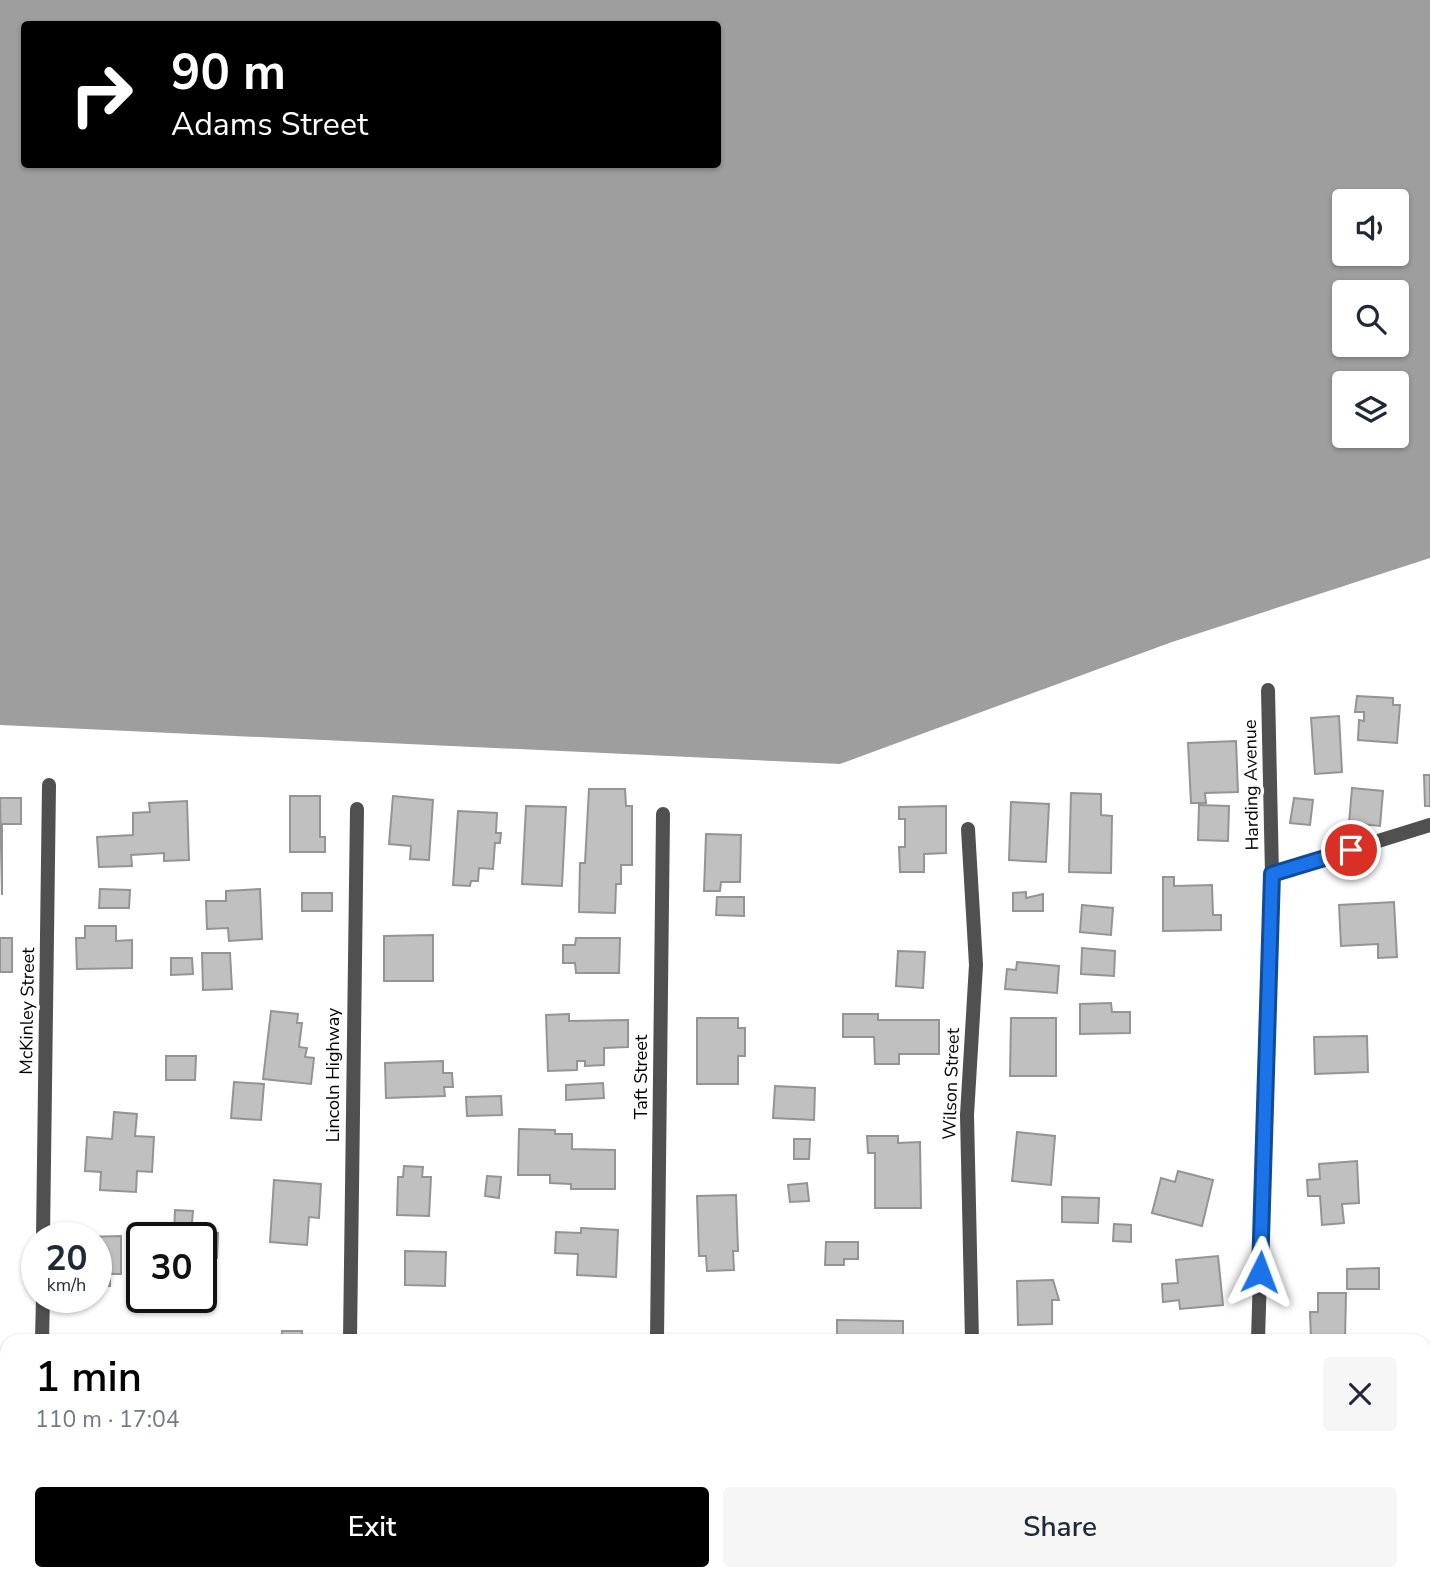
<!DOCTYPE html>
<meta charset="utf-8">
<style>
body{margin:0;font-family:"Nunito Sans",sans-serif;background:#f6f6f7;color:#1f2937;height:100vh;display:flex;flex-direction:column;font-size:26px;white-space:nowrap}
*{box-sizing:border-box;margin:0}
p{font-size:23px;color:#747a83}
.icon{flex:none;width:38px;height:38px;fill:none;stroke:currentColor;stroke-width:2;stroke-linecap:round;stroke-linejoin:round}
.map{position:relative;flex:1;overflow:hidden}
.sheet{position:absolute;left:0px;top:1334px;width:1432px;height:247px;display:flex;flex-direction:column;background:#fff;border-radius:21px 21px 0 0;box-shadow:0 2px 5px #0004}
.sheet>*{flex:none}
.guide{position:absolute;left:21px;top:21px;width:700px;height:147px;border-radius:7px;box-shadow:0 2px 5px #0004;background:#000;color:#fff;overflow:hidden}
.buttons{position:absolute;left:1332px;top:189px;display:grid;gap:14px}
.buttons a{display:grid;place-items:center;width:77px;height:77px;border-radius:7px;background:#fff;box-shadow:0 2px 5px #0004;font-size:35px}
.speed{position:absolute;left:21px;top:1222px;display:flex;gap:14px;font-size:35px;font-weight:700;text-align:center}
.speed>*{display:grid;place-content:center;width:91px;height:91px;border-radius:50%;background:#fff;box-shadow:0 2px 5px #0004;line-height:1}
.speed small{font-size:18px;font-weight:400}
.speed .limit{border:4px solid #111;border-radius:10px;background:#fff;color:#111}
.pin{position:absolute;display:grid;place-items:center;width:60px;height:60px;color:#fff;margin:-30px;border:4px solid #fff;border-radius:50%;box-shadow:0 2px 7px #0007}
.me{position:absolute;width:77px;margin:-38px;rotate:3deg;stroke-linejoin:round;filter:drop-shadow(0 0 5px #0008)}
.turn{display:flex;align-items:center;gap:24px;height:147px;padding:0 35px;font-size:32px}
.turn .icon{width:91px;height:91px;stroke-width:2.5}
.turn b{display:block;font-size:49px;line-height:60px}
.round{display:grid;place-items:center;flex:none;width:74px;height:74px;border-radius:7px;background:#f6f6f7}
.head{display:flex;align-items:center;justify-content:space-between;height:119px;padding:0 35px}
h1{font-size:42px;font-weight:600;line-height:52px;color:#000}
.button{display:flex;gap:14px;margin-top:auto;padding:14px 35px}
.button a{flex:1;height:80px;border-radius:7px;background:#000;color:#fff;font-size:28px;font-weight:600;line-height:80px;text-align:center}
.button a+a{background:#f6f6f7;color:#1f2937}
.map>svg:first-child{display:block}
.water{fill:#9e9e9e;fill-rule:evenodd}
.building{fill:#c0c0c0;stroke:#949494;stroke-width:2}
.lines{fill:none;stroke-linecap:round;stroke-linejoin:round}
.street{stroke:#505050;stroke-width:14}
.route-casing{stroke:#114b97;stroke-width:18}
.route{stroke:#1a73e8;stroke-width:12}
.labels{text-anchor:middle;stroke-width:7;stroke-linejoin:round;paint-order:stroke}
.street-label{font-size:18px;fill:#000;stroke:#fff}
</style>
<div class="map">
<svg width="1430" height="1579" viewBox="0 0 1430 1579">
<rect width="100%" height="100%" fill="#fff"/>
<path class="water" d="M0 0H1430V558L1172 642 840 764 0 725ZM24 24H718V164H24ZM1344 201H1396V254H1344ZM1344 292H1396V345H1344ZM1344 383H1396V436H1344Z"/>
<g class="building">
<polygon points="1357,696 1393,698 1393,705 1400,705 1397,743 1358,740 1359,720 1364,721 1364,712 1355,712"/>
<polygon points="1339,716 1342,772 1315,774 1311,718"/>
<polygon points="1236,741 1238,792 1205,793 1206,803 1191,803 1188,743"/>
<polygon points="1424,775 1430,775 1430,806 1425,806"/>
<polygon points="1352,788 1383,791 1380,826 1349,823"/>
<polygon points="589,789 625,789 626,806 632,806 632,865 621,865 621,884 616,884 615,913 579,912 580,863 585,863"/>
<polygon points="1071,793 1101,794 1101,815 1112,816 1111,873 1069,872"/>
<polygon points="290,796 320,796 320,837 325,837 325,852 290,852"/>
<polygon points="393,796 433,800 429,860 410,859 411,846 389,844"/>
<polygon points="0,798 21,798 21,824 2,824 2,895"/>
<polygon points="1294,798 1313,800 1310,825 1290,823"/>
<polygon points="187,801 189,860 164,861 164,853 131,855 132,866 99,867 97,837 133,835 133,813 150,812 149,803"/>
<polygon points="1011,802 1049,804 1046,862 1009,860"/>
<polygon points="1199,805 1229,806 1228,841 1198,840"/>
<polygon points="526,806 566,807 562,886 522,884"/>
<polygon points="946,806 946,853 924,854 924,872 900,872 899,847 905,847 905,819 899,819 899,807"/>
<polygon points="458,811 497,813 496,833 501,833 500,843 495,843 493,869 479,868 478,881 471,881 470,886 453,885"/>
<polygon points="706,834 741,835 740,882 721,882 720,891 704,891"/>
<polygon points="1163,877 1174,877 1174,886 1212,885 1213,915 1221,915 1221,930 1163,931"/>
<polygon points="100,889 130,890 129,908 99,908"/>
<polygon points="260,889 262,939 229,941 228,928 207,929 206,901 226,901 226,891"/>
<polygon points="1026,892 1026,898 1043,894 1043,911 1013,911 1013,893"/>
<rect x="302" y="893" width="30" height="18"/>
<polygon points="717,897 744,897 744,916 716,915"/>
<polygon points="1394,902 1397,957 1378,958 1378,944 1341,946 1339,905"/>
<polygon points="1082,905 1113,908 1111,935 1080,932"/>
<polygon points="85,926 116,926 116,941 132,940 132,968 77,969 76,938 85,938"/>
<polygon points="433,935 433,981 384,981 384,936"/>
<rect x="0" y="938" width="12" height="34"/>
<polygon points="576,938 620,938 619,973 576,973 575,963 563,963 563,945 575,945"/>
<polygon points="1082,948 1115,951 1114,976 1081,974"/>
<polygon points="898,951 925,952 923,988 896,986"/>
<polygon points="202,953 230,953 232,989 203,990"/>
<polygon points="171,958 192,958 193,974 171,975"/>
<polygon points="1017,962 1059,966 1057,993 1005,989 1007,969 1016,970"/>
<polygon points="1111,1003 1112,1012 1130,1012 1130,1033 1080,1034 1080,1004"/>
<polygon points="271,1011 298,1014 297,1023 302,1023 299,1047 307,1048 305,1057 314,1058 311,1084 263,1079"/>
<polygon points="569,1014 569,1021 628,1020 628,1047 604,1048 604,1065 585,1066 585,1061 577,1061 577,1070 548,1071 546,1015"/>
<polygon points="843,1014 878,1014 878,1020 939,1020 939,1054 899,1054 899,1064 875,1064 874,1037 843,1037"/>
<polygon points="697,1018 738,1018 738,1028 745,1028 745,1056 738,1056 738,1084 697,1084"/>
<polygon points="1011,1018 1056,1018 1056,1076 1010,1076"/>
<polygon points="1367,1036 1368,1072 1315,1074 1314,1037"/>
<polygon points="166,1056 196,1056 195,1080 166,1080"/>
<polygon points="443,1061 443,1073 452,1073 453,1087 444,1087 445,1096 386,1098 385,1063"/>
<polygon points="234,1082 264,1084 261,1120 231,1118"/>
<polygon points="603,1083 604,1098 566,1100 566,1085"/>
<polygon points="775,1086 815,1088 814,1120 773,1118"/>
<polygon points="501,1096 502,1115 467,1116 466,1097"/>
<polygon points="114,1112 137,1114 135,1136 154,1137 152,1172 137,1171 136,1192 100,1190 101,1172 85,1171 87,1137 112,1139"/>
<polygon points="519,1129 555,1130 555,1134 572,1134 572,1149 615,1150 615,1189 571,1189 571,1184 550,1183 550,1175 518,1175"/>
<polygon points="1017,1132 1055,1136 1051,1185 1012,1181"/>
<polygon points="867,1136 898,1136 898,1143 920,1142 921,1208 875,1208 875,1153 868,1153"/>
<polygon points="794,1139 810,1139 809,1159 794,1159"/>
<polygon points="1357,1161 1359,1203 1342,1204 1344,1223 1322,1225 1320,1196 1308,1196 1307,1180 1320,1179 1319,1164"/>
<polygon points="404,1166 423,1167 422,1177 431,1177 429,1216 397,1215 398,1177 403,1177"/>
<polygon points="1178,1171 1213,1180 1202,1226 1152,1213 1161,1178 1175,1182"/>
<polygon points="487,1176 501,1177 499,1198 485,1196"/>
<polygon points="274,1180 321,1184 319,1218 309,1217 307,1245 270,1242"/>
<polygon points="807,1183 809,1201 790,1202 788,1185"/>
<polygon points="736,1195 738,1251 733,1251 734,1270 707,1271 706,1256 699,1256 697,1196"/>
<polygon points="1062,1197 1099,1198 1098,1223 1062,1222"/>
<polygon points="175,1210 193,1211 191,1234 174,1233"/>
<polygon points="1114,1224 1131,1225 1131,1242 1113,1241"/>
<polygon points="581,1228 618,1230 616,1277 577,1275 578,1254 555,1253 556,1232 581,1233"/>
<polygon points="202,1232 218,1233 217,1258 201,1257"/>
<polygon points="121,1236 121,1274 110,1274 110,1286 96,1286 96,1237 80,1237"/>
<polygon points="142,1237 142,1266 128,1266 127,1238"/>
<polygon points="826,1242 858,1242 858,1259 844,1259 844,1265 825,1265"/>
<polygon points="405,1251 446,1252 445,1286 405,1285"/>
<polygon points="1218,1256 1223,1305 1180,1309 1179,1300 1163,1302 1162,1284 1178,1283 1176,1260"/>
<polygon points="1379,1268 1379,1289 1347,1289 1347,1269"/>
<polygon points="1053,1280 1059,1300 1052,1300 1052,1324 1018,1325 1017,1281"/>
<polygon points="1318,1293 1346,1293 1345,1340 1311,1340 1310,1312 1318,1312"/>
<polygon points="837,1320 903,1321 903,1340 837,1340"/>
<rect x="282" y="1331" width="20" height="9"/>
<polygon points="576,1336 599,1337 598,1340 575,1340"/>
<polygon points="0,1491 6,1491 7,1541 0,1541"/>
</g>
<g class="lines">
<g class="street">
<polyline points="968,829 976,965 967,1115 972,1340"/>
<polyline points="1272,874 1430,825"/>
<polyline points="43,1237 49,785"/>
<polyline points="42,1340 43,1297"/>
<polyline points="350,1340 357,809"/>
<polyline points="657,1340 663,814"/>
<polyline points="1258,1340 1272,874 1268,690"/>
<polyline points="1424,1400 1430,1394"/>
<polyline points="0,1569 7,1569"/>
<polyline points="219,1573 464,1573"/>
<polyline points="646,1573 848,1579 1234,1573"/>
<polyline points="40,1579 40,1573"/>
</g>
</g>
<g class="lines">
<defs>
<polyline id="route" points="1260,1272 1272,874 1351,850"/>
</defs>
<use href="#route" class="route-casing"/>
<use href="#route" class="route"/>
</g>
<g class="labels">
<g class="street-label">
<text transform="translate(1251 785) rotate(-91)" y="6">Harding Avenue</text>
<text transform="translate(27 1011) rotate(-89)" y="6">McKinley Street</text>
<text transform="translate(333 1075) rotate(-90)" y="6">Lincoln Highway</text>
<text transform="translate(641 1077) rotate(-90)" y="6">Taft Street</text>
<text transform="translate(951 1084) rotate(-88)" y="6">Wilson Street</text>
</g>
</g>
</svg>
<div class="buttons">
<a><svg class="icon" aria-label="sound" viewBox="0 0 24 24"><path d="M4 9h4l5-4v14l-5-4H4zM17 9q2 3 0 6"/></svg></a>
<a><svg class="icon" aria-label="search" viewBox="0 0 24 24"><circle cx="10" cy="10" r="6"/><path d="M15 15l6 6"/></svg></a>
<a><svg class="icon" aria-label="layers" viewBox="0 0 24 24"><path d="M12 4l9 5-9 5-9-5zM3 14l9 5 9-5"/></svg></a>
</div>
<div class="speed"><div>20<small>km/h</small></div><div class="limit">30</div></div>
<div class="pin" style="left:1351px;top:850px;background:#d93025"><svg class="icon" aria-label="arrive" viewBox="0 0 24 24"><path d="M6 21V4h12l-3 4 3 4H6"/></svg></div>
<svg class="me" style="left:1260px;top:1272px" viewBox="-20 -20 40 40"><path d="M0-17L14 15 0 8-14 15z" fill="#1a73e8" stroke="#fff" stroke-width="4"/></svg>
<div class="guide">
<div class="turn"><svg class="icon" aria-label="right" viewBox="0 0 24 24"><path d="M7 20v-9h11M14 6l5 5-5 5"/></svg><div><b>90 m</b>Adams Street</div></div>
</div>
<section class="sheet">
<div class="head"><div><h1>1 min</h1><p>110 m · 17:04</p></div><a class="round"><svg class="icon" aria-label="close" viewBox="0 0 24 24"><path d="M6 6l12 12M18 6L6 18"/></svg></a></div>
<div class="button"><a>Exit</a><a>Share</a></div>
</section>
</div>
